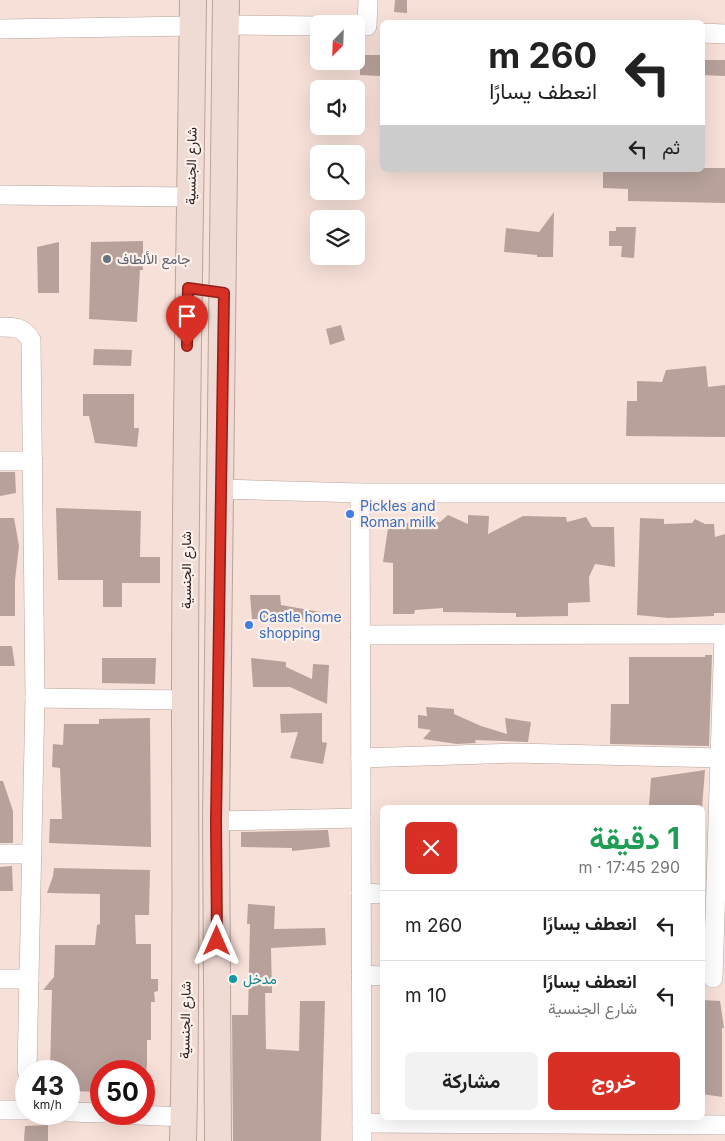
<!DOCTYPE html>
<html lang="ar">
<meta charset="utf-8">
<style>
body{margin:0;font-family:Inter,Vazirmatn,sans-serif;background:#f2f2f2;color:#222;direction:rtl;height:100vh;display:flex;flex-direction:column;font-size:19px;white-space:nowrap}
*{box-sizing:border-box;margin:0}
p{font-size:16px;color:#767676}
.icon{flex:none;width:28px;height:28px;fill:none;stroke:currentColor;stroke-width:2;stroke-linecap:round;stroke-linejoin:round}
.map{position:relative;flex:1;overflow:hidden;direction:ltr}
.side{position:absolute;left:380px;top:805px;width:325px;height:315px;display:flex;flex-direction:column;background:#fff;border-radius:8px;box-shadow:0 5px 20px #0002;direction:rtl}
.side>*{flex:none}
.hud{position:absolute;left:380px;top:20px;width:325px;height:152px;border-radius:8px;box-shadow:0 5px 20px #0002;direction:rtl;background:#fff;color:#222;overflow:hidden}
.needle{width:32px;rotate:203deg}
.buttons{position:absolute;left:310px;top:15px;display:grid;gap:10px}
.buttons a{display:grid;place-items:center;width:55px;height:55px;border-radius:8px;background:#fff;box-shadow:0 5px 20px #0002;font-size:25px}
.speed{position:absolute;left:15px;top:1060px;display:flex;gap:10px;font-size:25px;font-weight:700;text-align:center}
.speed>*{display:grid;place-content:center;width:65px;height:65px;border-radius:50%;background:#fff;box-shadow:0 5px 20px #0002;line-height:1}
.speed small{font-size:12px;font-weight:400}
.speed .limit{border:8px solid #d22;background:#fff;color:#111}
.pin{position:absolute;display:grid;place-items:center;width:42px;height:42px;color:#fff;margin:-51px -21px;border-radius:50% 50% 50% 0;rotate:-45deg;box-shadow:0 0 5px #0007}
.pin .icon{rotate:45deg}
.me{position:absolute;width:55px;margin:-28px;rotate:0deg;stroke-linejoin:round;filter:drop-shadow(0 0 4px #0008)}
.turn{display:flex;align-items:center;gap:18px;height:105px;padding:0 25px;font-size:22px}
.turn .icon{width:65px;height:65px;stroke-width:2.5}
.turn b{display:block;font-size:35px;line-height:42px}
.then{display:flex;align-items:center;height:48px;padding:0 25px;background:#0003;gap:10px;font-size:19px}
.round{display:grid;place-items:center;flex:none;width:52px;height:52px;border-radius:8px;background:#f2f2f2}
.headline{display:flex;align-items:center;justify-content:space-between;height:85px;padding:0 25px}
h1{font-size:30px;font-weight:700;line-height:38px;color:#1e9e55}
.primary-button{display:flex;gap:10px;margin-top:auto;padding:10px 25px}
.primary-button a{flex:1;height:58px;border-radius:8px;background:#d93025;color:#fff;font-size:20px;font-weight:700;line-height:58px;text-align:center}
.primary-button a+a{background:#f2f2f2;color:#222}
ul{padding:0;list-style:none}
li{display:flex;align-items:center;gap:15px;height:70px;padding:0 25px;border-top:1px solid #e0e0e0}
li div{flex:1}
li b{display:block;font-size:19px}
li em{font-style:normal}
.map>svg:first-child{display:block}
.building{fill:#b8a19b}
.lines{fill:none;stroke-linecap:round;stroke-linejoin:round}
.minor-casing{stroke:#baa49c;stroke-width:20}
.secondary-casing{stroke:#baa49c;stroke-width:28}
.minor{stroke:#fff;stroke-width:19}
.secondary{stroke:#efdad4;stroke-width:26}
.route-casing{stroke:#8d1f18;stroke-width:12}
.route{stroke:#d93025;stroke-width:9}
.worship-dot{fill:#6b7280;stroke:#fef0eb;stroke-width:2}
.shop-dot{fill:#3f7fe0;stroke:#fef0eb;stroke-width:2}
.culture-dot{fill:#0f9aa8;stroke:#fef0eb;stroke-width:2}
.labels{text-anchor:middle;stroke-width:4.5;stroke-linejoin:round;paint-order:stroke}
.street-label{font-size:14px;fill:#241c19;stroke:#fef0eb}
.worship-label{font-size:14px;fill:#5b616d;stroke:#fef0eb;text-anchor:start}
.shop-label{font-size:14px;fill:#366cbe;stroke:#fef0eb;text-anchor:start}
.culture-label{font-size:14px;fill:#0d838f;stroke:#fef0eb;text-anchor:start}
</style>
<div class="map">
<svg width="725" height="1141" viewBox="0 0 725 1141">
<rect width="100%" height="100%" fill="#f7e0d8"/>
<g class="building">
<polygon points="395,0 407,0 407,13 394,12"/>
<polygon points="360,55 380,55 380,76 360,75"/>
<polygon points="702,60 725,60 725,76 702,75"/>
<polygon points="702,168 725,168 725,203 628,201 628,189 603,188 603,170 702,170"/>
<polygon points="554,212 553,257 537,257 537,255 504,252 506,228 539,232"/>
<polygon points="616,227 636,227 634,258 621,257 622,246 609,246 609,231 616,231"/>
<polygon points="143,241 143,270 140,270 137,322 89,319 91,242"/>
<polygon points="59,242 59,293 38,293 37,247"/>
<polygon points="341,325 345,340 330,345 326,329"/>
<polygon points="94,349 132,350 131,366 93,365"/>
<polygon points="706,366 708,387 725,385 725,437 626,436 627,401 637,401 637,381 662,382 666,370"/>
<polygon points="83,394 134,394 134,428 139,428 137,447 95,443 89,416 83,416"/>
<polygon points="0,472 15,472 16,493 0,496"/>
<polygon points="56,508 141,511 140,557 160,557 160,583 122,583 122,607 103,607 103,580 58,580"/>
<polygon points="448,515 468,524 468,515 489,516 488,534 523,516 566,517 567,522 586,517 592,527 614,527 615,567 595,564 589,577 590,602 568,603 568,616 516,617 516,613 443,612 443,608 415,610 414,614 393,614 393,563 383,562 388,528 403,523 440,522"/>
<polygon points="0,518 14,518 19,546 15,580 15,616 0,616"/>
<polygon points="640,518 664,519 664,524 692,523 695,519 705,524 714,524 715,537 725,534 725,613 714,613 714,616 669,618 637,615"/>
<polygon points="250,595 280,595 281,605 326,613 326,616 295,620 252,619"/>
<polygon points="0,646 12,646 15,666 0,666"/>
<polygon points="705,655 712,655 709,746 610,744 611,704 629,704 629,657 705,657"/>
<polygon points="102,658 156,658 155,684 102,683"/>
<polygon points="251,658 286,662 286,667 312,679 313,664 329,665 327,704 290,687 253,687"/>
<polygon points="426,707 454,709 454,714 481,726 507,734 505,718 531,722 528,742 475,740 476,743 457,744 423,739 431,730 418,728 418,715 427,716"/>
<polygon points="322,713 322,742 327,743 323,764 290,758 298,732 281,733 280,714"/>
<polygon points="150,718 151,847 49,843 50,819 62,819 60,768 52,767 53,744 63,745 64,724 99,724 99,719"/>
<polygon points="705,770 702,808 649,806 651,778"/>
<polygon points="0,781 3,781 13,811 13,843 0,843"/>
<polygon points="328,830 330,847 292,851 292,848 241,847 241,832"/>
<polygon points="12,866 13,891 0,891 0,867"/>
<polygon points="54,868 150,870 149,915 135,915 136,944 151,944 151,979 158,979 158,991 154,992 155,1002 151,1002 151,1040 147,1040 147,1065 146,1071 101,1071 101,1092 69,1091 69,1071 50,1071 52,990 43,990 54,977 55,945 95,945 97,925 100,924 100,894 47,893 53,876"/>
<polygon points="248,904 275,906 274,929 325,928 326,945 271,948 272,993 265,993 266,1049 299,1051 300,1001 325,1001 321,1141 233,1141 232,1015 248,1015 250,924 247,924"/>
<polygon points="702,1000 720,1001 724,1028 722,1028 722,1097 702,1094"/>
<polygon points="48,1125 48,1141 24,1141 25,1126"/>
</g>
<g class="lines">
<defs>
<g id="minor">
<polyline points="226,25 319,26"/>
<polyline points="367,26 368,0"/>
<polyline points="0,29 193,26"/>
<polyline points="702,33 725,34"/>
<polyline points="0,195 191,197"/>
<path d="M0 327C15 327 23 327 31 340L35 698 27 1071"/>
<polyline points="0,461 33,461"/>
<polyline points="222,489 360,493 725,493"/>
<polyline points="360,493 362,1141"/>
<polyline points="360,635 725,634"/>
<polyline points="35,698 185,700"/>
<polyline points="361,758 515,753 721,758"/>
<polyline points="216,821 361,818"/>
<polyline points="0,854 32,854"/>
<polyline points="361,893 382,894"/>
<polyline points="361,975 382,976"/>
<polyline points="713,978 724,634"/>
<polyline points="0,979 29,979"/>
<polyline points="0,1110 26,1110"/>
<polyline points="69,1112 101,1113"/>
<polyline points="114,1114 184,1117"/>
<polyline points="362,1123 725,1125"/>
</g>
<g id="secondary">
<path d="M183 1141C187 994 185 847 185 699 185 466 190 233 193 0"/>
<polyline points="218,1141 216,821 226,0"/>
</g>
</defs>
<use href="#minor" class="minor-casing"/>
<use href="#secondary" class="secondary-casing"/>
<use href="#minor" class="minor"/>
<use href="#secondary" class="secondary"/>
</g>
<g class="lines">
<defs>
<polyline id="route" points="187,346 188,288 224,293 216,821 217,941"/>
</defs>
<use href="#route" class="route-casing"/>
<use href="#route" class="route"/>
</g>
<circle class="worship-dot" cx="107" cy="259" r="5"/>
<g class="shop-dot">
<circle cx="350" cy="514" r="5"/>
<circle cx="249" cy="625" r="5"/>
</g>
<circle class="culture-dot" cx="233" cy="979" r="5"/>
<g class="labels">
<g class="street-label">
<text transform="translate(191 166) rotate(-89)" y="5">شارع الجنسية</text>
<text transform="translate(186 570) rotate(-90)" y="5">شارع الجنسية</text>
<text transform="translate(185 1020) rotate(-89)" y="5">شارع الجنسية</text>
</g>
<g class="worship-label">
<text x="117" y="264">جامع الألطاف</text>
</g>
<g class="shop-label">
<text x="360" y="511">Pickles and<tspan x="360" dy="16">Roman milk</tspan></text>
<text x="259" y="622">Castle home<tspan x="259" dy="16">shopping</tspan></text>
</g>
<g class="culture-label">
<text x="243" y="984">مدخل</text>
</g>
</g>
</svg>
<div class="buttons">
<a><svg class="needle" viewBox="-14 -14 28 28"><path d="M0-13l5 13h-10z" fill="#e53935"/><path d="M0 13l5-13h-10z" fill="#767676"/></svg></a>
<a><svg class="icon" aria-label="sound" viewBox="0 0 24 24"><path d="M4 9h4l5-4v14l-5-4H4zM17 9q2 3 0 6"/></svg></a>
<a><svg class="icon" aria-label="search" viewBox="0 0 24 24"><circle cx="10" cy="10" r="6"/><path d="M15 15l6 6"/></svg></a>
<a><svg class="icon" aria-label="layers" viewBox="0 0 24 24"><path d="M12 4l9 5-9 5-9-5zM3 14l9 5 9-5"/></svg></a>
</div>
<div class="speed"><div>43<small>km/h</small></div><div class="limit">50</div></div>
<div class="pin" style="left:187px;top:346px;background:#d93025"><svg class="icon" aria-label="arrive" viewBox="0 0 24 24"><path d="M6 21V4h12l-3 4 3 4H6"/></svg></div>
<svg class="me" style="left:217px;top:941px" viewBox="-20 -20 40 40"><path d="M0-17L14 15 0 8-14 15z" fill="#d93025" stroke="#fff" stroke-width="4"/></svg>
<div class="hud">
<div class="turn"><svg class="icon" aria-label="left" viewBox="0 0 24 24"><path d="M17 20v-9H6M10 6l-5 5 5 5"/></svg><div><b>260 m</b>انعطف يسارًا</div></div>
<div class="then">ثم<svg class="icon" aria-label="left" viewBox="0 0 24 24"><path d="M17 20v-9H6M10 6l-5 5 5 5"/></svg></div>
</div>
<section class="side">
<div class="headline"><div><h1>1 دقيقة</h1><p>290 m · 17:45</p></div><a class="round" style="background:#d93025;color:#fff"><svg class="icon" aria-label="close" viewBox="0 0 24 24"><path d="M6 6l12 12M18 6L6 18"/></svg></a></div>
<ul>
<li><svg class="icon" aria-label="left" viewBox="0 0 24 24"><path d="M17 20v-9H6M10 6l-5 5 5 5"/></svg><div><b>انعطف يسارًا</b></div><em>260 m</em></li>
<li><svg class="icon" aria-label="left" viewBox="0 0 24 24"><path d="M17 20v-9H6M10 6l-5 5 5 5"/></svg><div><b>انعطف يسارًا</b><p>شارع الجنسية</p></div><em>10 m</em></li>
</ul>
<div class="primary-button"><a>خروج</a><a>مشاركة</a></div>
</section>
</div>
